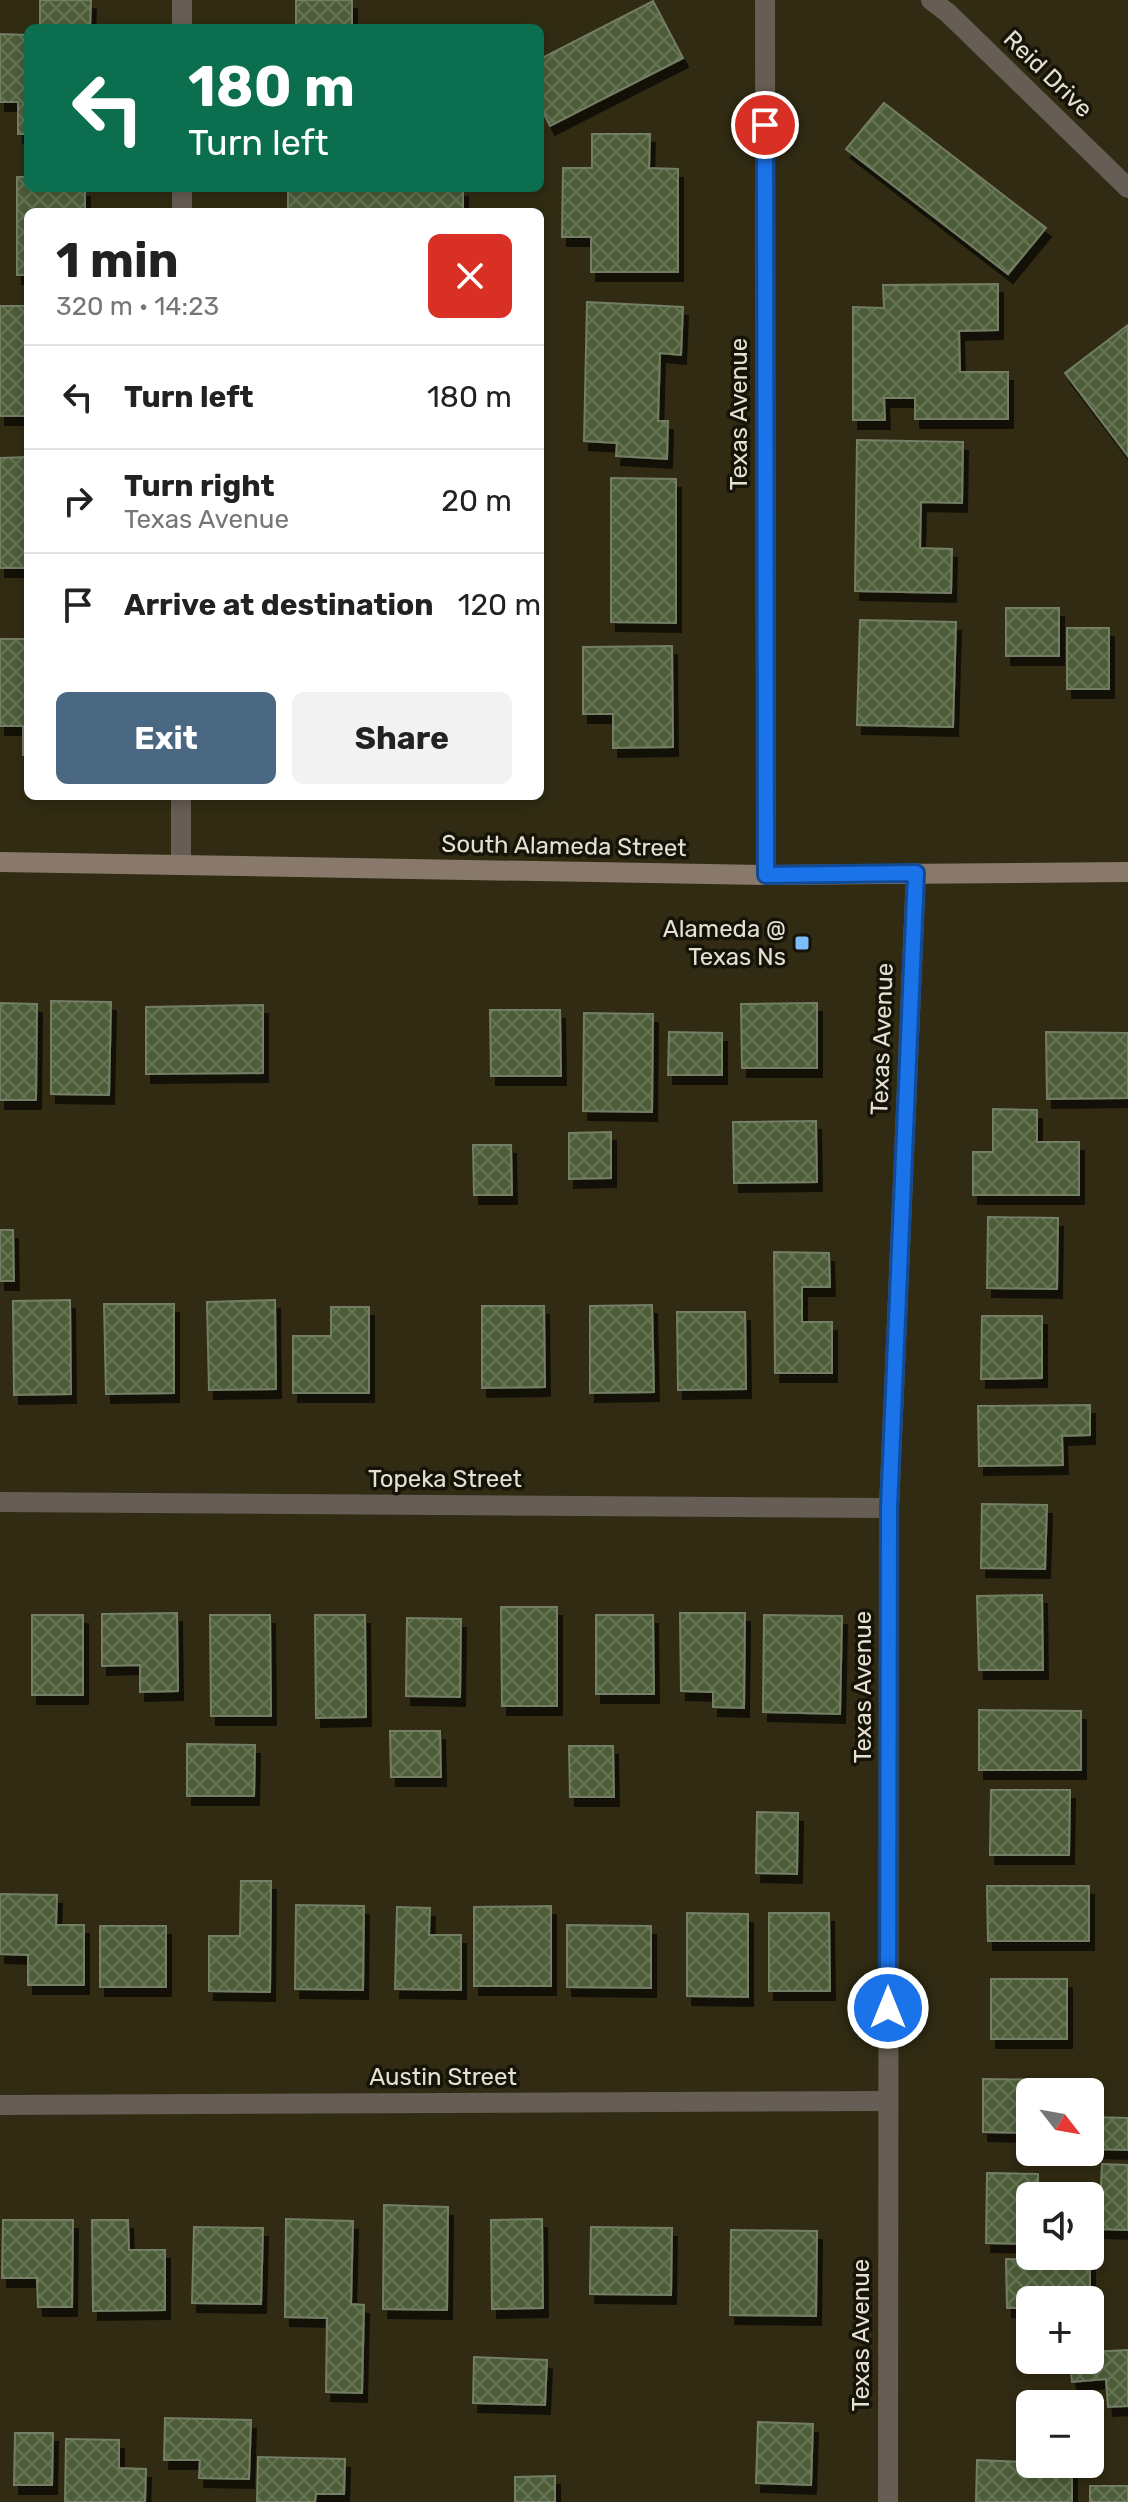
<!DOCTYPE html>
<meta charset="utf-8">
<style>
body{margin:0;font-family:Rubik,sans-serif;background:#f2f2f2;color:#222;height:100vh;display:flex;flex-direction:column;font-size:30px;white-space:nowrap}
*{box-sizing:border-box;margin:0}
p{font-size:26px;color:#767676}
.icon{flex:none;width:44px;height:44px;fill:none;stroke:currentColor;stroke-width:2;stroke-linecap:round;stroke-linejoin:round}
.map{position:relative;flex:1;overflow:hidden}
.details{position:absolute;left:24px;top:208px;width:520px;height:592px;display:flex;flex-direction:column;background:#fff;border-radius:12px;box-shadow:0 4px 12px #0003}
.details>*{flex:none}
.banner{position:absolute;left:24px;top:24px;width:520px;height:168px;border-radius:12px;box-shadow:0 4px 12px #0003;background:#0b6e4f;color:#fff;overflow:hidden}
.needle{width:52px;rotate:121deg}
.fabs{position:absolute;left:1016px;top:2078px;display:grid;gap:16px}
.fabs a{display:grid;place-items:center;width:88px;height:88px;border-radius:12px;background:#fff;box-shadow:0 4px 12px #0003;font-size:40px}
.pin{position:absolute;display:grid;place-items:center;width:68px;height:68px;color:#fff;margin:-34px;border:4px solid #fff;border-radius:50%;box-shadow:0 2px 8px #0007}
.me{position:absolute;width:88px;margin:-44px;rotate:0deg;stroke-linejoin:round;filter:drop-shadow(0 0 6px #0008)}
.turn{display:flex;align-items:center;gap:28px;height:168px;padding:0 32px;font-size:36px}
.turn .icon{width:104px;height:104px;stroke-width:2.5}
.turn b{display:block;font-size:56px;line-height:68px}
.round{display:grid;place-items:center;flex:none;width:84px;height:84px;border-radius:12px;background:#f2f2f2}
.summary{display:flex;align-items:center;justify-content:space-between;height:136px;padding:0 32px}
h1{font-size:48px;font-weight:700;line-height:60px}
.primary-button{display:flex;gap:16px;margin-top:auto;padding:16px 32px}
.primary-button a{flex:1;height:92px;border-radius:12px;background:#4b6883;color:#fff;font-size:32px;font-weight:700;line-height:92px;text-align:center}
.primary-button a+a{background:#f2f2f2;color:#222}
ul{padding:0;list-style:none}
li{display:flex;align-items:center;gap:24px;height:104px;padding:0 32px;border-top:2px solid #e0e0e0}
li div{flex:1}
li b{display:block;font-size:30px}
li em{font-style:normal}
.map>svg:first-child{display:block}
.building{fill:url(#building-cross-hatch);stroke:#737e65;stroke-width:2;filter:url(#shadow)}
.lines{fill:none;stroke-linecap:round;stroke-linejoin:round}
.street{stroke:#665d54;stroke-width:20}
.secondary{stroke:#88796b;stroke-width:20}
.route-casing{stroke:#114b97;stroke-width:20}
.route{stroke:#1a73e8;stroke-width:14}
.poi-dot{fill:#7dbef9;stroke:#161309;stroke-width:3}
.labels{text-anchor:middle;stroke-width:7;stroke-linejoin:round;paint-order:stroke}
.street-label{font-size:24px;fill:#e4e0d2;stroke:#161309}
.poi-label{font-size:24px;fill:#e4e0d2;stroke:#161309;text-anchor:end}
</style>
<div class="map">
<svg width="1128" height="2502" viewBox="0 0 1128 2502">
<defs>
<pattern id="building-cross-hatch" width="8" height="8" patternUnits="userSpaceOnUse" patternTransform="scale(2)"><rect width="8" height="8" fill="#4e5d39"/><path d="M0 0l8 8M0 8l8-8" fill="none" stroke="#677455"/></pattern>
<filter id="shadow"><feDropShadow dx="5" dy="9" stdDeviation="0" flood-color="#0009"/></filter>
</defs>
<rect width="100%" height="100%" fill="#302b12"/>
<g class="building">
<polygon points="40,0 91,0 90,28 40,28"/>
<rect x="296" y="0" width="56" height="28"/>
<polygon points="653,1 683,58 550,126 540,106 540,59"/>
<polygon points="0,34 28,35 28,134 18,134 18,102 0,102"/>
<polygon points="884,103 1046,228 1008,274 846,149"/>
<polygon points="592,134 650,134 649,168 678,169 678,272 591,272 591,237 562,237 563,168 592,168"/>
<polygon points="17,177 28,177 28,188 85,188 85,212 28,212 28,275 17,275"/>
<rect x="288" y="188" width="175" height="24"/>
<polygon points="998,284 998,330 959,331 960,372 1008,372 1008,419 915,419 915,398 884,398 885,420 853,420 853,307 884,308 883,285"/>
<polygon points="587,302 683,307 681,355 660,353 658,421 668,421 667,459 616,456 617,443 584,441"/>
<rect x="0" y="306" width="28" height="110"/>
<polygon points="1128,325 1128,456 1065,373"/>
<polygon points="857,440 963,442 962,503 921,502 920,548 952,549 951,593 855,591"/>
<polygon points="28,457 28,568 0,568 0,458"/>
<polygon points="611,478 676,479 676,623 611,622"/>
<rect x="1006" y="608" width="53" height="48"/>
<polygon points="25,611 28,611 28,755 23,755 23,726 0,726 0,639 25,639"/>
<polygon points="860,620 956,622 953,727 857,725"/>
<rect x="1067" y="628" width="42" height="61"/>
<polygon points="672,646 673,747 613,748 613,714 583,714 583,647"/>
<polygon points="51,1001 111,1002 109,1095 51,1094"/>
<polygon points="0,1003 37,1004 36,1100 0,1100"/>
<polygon points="817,1003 817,1068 742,1068 741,1004"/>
<polygon points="263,1005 263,1073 146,1074 146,1007"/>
<polygon points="490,1010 560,1010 561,1076 491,1076"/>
<polygon points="584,1013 653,1014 652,1112 583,1111"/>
<polygon points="669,1032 722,1033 722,1075 668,1075"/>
<polygon points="1046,1032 1128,1033 1128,1098 1047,1099"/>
<polygon points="993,1109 1037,1110 1037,1142 1079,1142 1079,1195 973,1195 973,1152 993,1152"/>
<polygon points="816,1121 817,1182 734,1183 733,1122"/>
<polygon points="611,1132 611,1178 569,1179 569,1133"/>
<polygon points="473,1145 511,1145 512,1195 474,1195"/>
<polygon points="988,1217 1058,1218 1057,1289 987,1288"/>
<polygon points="0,1230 13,1230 14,1281 0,1281"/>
<polygon points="774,1252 829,1253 830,1287 802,1287 802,1322 832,1322 832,1373 775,1373"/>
<polygon points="70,1300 71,1394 14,1395 13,1301"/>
<polygon points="275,1300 276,1389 209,1390 207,1302"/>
<polygon points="104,1304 174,1304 174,1393 106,1394"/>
<polygon points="652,1305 654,1392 590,1393 590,1306"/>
<polygon points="482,1306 544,1306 545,1387 482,1388"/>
<polygon points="331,1307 369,1307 369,1393 293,1393 293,1336 331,1336"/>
<polygon points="677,1312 745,1312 746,1389 678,1390"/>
<polygon points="982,1316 1042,1316 1042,1378 981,1379"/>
<polygon points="1090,1405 1090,1435 1062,1436 1063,1465 979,1466 978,1406"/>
<polygon points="982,1504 1047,1505 1045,1569 981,1568"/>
<polygon points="1042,1595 1043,1670 979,1670 977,1596"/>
<polygon points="501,1607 557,1607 557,1706 502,1706"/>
<polygon points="177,1613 178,1691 140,1692 140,1665 102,1666 102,1614"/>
<polygon points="680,1613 745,1613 744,1708 713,1707 713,1692 681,1691"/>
<rect x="32" y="1615" width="51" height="80"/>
<polygon points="210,1615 270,1615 271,1716 211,1716"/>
<polygon points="315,1615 365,1615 366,1717 316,1718"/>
<polygon points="596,1615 653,1615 654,1694 596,1694"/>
<polygon points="764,1615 842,1616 840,1714 763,1712"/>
<polygon points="407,1618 461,1619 460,1697 406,1696"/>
<polygon points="979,1710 1081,1711 1081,1770 979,1770"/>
<polygon points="390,1731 440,1731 441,1777 391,1777"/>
<polygon points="187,1744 255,1745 254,1796 187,1796"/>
<polygon points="569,1746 613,1746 614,1797 570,1797"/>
<polygon points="991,1790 1070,1790 1069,1855 990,1855"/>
<polygon points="757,1812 798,1813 797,1874 756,1873"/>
<polygon points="241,1881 271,1881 270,1992 209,1991 209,1936 240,1936"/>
<polygon points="987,1886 1089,1886 1089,1941 988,1941"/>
<polygon points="0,1894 57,1895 56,1925 84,1925 84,1985 28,1985 28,1955 0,1954"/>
<polygon points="296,1905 364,1906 363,1990 295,1989"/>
<polygon points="551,1906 551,1986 474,1986 474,1907"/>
<polygon points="397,1907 430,1908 429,1935 461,1935 461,1990 395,1989"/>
<polygon points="687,1913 748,1914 748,1997 687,1996"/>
<polygon points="769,1913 829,1913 830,1991 769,1991"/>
<polygon points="567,1925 651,1926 651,1988 567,1987"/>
<rect x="100" y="1926" width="66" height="61"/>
<rect x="991" y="1979" width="76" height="60"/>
<polygon points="983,2079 1061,2080 1061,2092 1030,2092 1030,2133 983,2132"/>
<polygon points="1090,2117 1128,2118 1128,2150 1090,2149"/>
<polygon points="1102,2164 1128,2165 1128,2230 1099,2229"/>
<polygon points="987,2173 1038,2174 1038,2196 1030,2196 1030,2244 986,2243"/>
<polygon points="384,2205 448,2207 447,2310 383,2309"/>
<polygon points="286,2219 353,2221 351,2304 364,2305 362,2393 326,2392 327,2318 285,2317"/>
<polygon points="542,2219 543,2308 492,2309 491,2220"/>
<polygon points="3,2220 73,2220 72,2307 38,2307 37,2278 2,2278"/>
<polygon points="92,2220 128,2220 129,2250 165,2250 165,2310 93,2311"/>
<polygon points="194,2227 263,2228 261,2304 192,2303"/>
<polygon points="591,2227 672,2228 671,2295 590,2294"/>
<polygon points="731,2230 817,2231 816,2316 730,2315"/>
<polygon points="1006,2259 1090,2260 1090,2309 1090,2300 1030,2300 1030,2308 1007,2308"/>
<polygon points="1128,2350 1128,2406 1108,2407 1106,2379 1072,2382 1070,2360 1090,2360 1090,2352"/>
<polygon points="474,2357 547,2360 545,2405 473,2403"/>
<polygon points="165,2418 251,2420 249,2479 199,2478 200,2460 164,2460"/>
<polygon points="758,2422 813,2424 811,2485 756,2483"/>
<polygon points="15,2433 53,2433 52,2485 14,2485"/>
<polygon points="66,2439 119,2440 119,2468 146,2469 145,2502 65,2502"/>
<polygon points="258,2457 345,2459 344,2494 316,2494 315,2502 257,2502"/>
<polygon points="977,2460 1072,2464 1072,2502 976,2502"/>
<polygon points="555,2476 555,2502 515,2502 515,2477"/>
<rect x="1090" y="2486" width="38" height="16"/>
</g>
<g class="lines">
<g class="street">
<polyline points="765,0 766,875"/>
<polyline points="931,0 948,13 1128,188"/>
<polyline points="182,28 182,0"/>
<polyline points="182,212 182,188"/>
<polyline points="181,865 181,796"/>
<polyline points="0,1502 889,1508"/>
<polyline points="0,2105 887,2101"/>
<polyline points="888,2502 889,1508 916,873"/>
</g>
<polyline class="secondary" points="0,862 766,875 1128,872"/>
</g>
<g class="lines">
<defs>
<polyline id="route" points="765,125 766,875 916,873 889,1508 888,2008"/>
</defs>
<use href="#route" class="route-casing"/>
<use href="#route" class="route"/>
</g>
<rect class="poi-dot" x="794" y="935" width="16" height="16" rx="4"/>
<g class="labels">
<g class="street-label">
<text transform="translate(1048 74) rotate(44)" y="8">Reid Drive</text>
<text transform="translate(739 414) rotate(-90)" y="8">Texas Avenue</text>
<text transform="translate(564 846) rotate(1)" y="8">South Alameda Street</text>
<text transform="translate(882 1039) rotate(-88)" y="8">Texas Avenue</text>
<text x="445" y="1487">Topeka Street</text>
<text transform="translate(863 1687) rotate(-90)" y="8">Texas Avenue</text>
<text x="443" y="2085">Austin Street</text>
<text transform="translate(861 2335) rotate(-90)" y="8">Texas Avenue</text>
</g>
<g class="poi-label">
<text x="786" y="937">Alameda @<tspan x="786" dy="28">Texas Ns</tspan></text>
</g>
</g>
</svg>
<div class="fabs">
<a><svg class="needle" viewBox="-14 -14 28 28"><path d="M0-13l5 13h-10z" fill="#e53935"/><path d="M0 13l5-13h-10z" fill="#767676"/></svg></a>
<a><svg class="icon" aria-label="sound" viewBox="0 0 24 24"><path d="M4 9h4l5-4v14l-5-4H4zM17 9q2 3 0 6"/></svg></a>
<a>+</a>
<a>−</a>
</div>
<div class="pin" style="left:765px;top:125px;background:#d93025"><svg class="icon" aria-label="arrive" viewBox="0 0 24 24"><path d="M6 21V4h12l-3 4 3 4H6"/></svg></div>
<svg class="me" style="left:888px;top:2008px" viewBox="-20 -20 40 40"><circle r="17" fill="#1a73e8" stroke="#fff" stroke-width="3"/><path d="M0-11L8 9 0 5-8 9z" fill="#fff"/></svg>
<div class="banner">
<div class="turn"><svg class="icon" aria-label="left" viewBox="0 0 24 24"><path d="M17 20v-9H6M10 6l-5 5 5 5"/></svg><div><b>180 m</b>Turn left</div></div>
</div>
<section class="details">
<div class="summary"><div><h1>1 min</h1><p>320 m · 14:23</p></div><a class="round" style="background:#d93025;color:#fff"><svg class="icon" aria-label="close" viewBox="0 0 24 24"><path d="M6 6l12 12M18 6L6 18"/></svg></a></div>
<ul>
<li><svg class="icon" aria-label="left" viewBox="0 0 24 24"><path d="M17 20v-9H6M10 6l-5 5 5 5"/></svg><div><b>Turn left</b></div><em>180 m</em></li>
<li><svg class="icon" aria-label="right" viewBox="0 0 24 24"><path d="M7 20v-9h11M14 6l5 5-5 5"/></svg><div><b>Turn right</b><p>Texas Avenue</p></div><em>20 m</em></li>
<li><svg class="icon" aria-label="arrive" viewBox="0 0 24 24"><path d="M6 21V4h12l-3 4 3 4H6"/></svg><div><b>Arrive at destination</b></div><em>120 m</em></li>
</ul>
<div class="primary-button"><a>Exit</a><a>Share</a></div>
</section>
</div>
